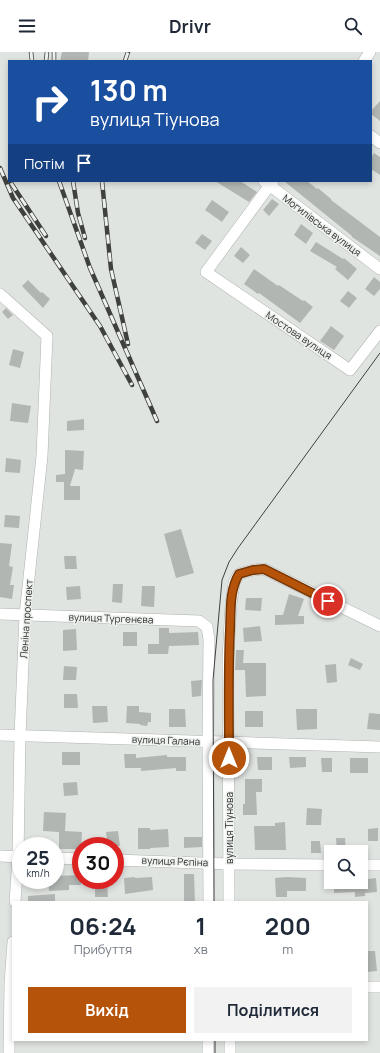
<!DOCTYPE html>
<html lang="uk">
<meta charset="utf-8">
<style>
body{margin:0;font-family:Manrope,sans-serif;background:#f2f2f3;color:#1f2937;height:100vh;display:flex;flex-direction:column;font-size:15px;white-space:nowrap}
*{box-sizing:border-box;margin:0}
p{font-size:13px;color:#747a83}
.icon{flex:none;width:22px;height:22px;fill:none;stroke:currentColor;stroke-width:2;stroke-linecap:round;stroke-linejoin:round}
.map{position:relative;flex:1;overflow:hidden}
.side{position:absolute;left:12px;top:849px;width:356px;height:140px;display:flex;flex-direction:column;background:#fff;border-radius:0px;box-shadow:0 2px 6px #0003}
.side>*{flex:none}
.hud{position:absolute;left:8px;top:8px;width:364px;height:122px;border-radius:0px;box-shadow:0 2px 6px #0003;background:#1a4fa0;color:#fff;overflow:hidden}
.fabs{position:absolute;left:324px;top:793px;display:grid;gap:8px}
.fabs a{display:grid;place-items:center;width:44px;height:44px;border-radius:0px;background:#fff;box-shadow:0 2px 6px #0003;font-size:20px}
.speed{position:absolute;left:12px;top:785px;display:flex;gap:8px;font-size:20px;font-weight:700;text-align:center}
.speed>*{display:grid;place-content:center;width:52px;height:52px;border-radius:50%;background:#fff;box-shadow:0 2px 6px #0003;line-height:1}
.speed small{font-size:10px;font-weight:400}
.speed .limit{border:6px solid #d22;background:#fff;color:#111}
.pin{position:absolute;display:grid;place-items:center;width:34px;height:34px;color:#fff;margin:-17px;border:2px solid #fff;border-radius:50%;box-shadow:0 1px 4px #0007}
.me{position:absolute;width:44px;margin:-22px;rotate:0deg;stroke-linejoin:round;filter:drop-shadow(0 0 3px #0008)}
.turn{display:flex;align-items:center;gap:14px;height:84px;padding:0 16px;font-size:18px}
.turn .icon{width:52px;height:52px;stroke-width:2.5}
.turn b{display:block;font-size:28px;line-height:34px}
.then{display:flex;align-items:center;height:38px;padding:0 16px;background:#0003;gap:8px;font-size:15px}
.eta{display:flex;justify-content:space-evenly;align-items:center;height:68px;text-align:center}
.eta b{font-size:24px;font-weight:700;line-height:28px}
.primary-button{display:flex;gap:8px;margin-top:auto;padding:8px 16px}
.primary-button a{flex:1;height:46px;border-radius:0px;background:#b45309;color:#fff;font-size:16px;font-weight:700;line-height:46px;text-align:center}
.primary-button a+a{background:#f2f2f3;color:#1f2937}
header{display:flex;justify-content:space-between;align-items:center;height:52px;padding:0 16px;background:#fff;font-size:18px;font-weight:700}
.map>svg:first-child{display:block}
.building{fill:#b2b6b3}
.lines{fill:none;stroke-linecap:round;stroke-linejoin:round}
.minor-casing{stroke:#afb3af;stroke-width:12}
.minor{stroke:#fff;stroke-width:11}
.tram{stroke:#3f413f;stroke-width:1}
.rail-casing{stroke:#3f413f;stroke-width:4.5}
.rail{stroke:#edf1ee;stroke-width:3;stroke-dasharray:9;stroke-linecap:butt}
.route-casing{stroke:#753606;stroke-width:10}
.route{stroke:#b45309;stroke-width:7}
.labels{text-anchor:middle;stroke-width:3;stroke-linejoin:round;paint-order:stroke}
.street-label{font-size:10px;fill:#2c2e2c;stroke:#edf1ee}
</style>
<header><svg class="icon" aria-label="menu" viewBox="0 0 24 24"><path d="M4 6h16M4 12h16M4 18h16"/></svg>Drivr<svg class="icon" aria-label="search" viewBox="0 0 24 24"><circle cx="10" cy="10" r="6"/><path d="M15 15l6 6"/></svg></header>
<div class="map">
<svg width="380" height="1001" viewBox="0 0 380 1001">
<rect width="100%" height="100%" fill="#e0e4e1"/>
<g class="building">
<polygon points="62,0 89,0 88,9 60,9"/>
<polygon points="380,49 380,69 371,62 371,59"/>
<polygon points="374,101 380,105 380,123 371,117 371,106"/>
<polygon points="215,129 240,129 257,140 249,150"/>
<polygon points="284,129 307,129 317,137 318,136 331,147 331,148 380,185 380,204 352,185 352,184"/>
<polygon points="272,147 279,152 269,164 263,158"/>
<polygon points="212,148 229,160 222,170 205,158"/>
<polygon points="301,172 313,181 306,192 294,183"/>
<polygon points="202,182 212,189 205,198 195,191"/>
<polygon points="316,190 343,207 344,206 357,217 348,228 335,217 337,215 310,199"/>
<polygon points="241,195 250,203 243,211 234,204"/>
<polygon points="254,217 278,234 279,233 303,249 304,248 313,255 300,271 259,241 258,242 244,232"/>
<polygon points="374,225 380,230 380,237 374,244 365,237"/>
<polygon points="28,228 41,241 42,240 50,247 43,256 22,234"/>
<polygon points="348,239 357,246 349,256 340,249"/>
<polygon points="6,256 13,263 8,267 2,260"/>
<polygon points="331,274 344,284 334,298 320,289"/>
<polygon points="13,297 24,300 20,316 9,313"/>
<polygon points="12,351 31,354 28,371 10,369"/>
<polygon points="84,367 84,378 67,379 67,369"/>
<polygon points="65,398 84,399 83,418 75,417 70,434 80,434 80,448 64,448 64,430 56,430 56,423 65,422"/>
<polygon points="6,406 21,408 20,421 5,420"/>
<polygon points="5,463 20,464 19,476 4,475"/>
<polygon points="181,477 194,521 176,526 164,482"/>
<polygon points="0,491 12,492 9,514 13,515 10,533 14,533 12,547 0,545"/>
<polygon points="64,504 76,504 77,517 65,517"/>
<polygon points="113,532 123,532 122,551 112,550"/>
<polygon points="80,534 81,547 67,548 66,535"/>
<polygon points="142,534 155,534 154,555 141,554"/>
<polygon points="289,542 304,547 298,564 304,564 304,572 275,573 275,563 283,563"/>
<polygon points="246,546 262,546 261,559 245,558"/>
<polygon points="260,574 262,589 244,590 243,576"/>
<polygon points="159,576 169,576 169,581 198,580 199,593 169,594 168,602 148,602 148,592 159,592"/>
<polygon points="76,577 77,598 63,599 63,578"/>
<rect x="123" y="580" width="14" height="14"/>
<polygon points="236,598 244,598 243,611 266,611 266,644 246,645 245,618 235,618"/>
<polygon points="351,606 363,612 360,618 348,613"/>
<polygon points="336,612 337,630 327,631 325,613"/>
<polygon points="64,614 77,615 76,628 63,628"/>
<polygon points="202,628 201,644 192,645 191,629"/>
<polygon points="64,642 77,642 78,656 64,656"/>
<polygon points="92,654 107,654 108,670 93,671"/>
<polygon points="127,654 139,654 139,660 151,661 151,670 148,670 147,674 140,673 140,672 126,671"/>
<polygon points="169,657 185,657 186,675 169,675"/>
<polygon points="296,657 317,657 317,677 297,678"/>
<rect x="245" y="659" width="18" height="16"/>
<polygon points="369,661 380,662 380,678 367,677"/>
<rect x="62" y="700" width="18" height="13"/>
<polygon points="124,702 136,702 136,706 167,703 167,705 186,705 186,719 176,719 176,716 141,719 141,716 125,716"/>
<polygon points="257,705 272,705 272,718 258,718"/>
<polygon points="289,705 306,705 306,715 290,716"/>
<polygon points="321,706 332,706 332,720 322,720"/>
<rect x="350" y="706" width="18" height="15"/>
<polygon points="245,727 262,727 262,740 256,740 257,763 243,763 243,752 245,752"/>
<polygon points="77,730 78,743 64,744 63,731"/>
<polygon points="307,756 322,757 321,773 306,773"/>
<polygon points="44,760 66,761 65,779 82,780 81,797 59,797 59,780 43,779"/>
<polygon points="285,770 286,798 255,798 254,774 275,774 275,771"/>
<polygon points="138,776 150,776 150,778 168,777 169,795 150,796 150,797 138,797"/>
<polygon points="378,776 378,789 368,789 368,777"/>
<polygon points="118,779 120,794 108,794 106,780"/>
<polygon points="184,785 202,785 202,795 184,796"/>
<polygon points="336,786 345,786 346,799 337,800"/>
<polygon points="311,789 320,789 321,801 311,801"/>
<polygon points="184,822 194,822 195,850 184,850"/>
<polygon points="81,823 81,833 69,833 69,838 49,839 48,828 55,828 55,824"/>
<polygon points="135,825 135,826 152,825 153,838 125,842 124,826"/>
<polygon points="287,825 306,826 306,839 287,839 287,845 276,845 275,826"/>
<polygon points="376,826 377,840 365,841 365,844 355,845 355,840 334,841 334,830 361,830 361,828"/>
<polygon points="95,828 107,828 108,845 95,845"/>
<polygon points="55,842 55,850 28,850 28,844"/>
<polygon points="367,899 375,899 377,919 367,920"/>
</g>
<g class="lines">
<defs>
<g id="minor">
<polyline points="364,9 370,0"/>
<polyline points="371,84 380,91"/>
<polyline points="264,129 380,217"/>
<polyline points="273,129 206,220 350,318 380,279"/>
<polyline points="0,242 47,284 42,404 25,563 20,684 18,805 15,850"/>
<polyline points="0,562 199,569 207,575 209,587 208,690 209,850"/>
<polyline points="0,683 380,695"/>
<polyline points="0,804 21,805"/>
<polyline points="55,806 81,807"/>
<polyline points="115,808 229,812 331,813"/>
<polyline points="361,813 380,813"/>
<polyline points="229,850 228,607 231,552 234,531 239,522 253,518 264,517 380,574"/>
<polyline points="367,935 380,935"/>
<polyline points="230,988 230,1001"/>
<polyline points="9,1001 10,932 13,890"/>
<polyline points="208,1001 208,988"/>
</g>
</defs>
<use href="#minor" class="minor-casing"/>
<use href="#minor" class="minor"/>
<g class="tram">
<polyline points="214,850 213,628 222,528 229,510 238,496 380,301"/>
<polyline points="215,988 215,1001"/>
</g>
<defs>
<g id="rail">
<polyline points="31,0 32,9"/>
<polyline points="46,9 47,0"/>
<polyline points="54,9 54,0"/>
<polyline points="125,9 128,0"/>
<polyline points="0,116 13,146 100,274 132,333"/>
<polyline points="59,129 90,216 157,369"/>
<polyline points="73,129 78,161 85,186"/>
<polyline points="102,129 111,217 128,292"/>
<polyline points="11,131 46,184"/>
</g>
</defs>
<use href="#rail" class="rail-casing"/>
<use href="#rail" class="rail"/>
</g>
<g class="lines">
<defs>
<path id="route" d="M229 706C229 663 228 621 230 578 231 559 229 539 239 522L253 518 264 517 328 549"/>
</defs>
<use href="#route" class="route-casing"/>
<use href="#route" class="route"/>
</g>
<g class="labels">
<g class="street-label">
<text transform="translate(322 173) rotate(37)" y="4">Могилівська вулиця</text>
<text transform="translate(299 283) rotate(34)" y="4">Мостова вулиця</text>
<text transform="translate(111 566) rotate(2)" y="4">вулиця Тургенєва</text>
<text transform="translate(26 567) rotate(-86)" y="4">Леніна проспект</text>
<text transform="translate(166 688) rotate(2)" y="4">вулиця Галана</text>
<text transform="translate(229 776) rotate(-90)" y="4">вулиця Тіунова</text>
<text transform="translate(175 809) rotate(2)" y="4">вулиця Рєпіна</text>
</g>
</g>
</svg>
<div class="fabs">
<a><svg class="icon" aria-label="search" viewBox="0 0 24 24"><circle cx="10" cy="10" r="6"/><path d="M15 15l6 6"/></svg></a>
</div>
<div class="speed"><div>25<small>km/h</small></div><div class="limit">30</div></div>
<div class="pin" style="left:328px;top:549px;background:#d93025"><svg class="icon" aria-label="arrive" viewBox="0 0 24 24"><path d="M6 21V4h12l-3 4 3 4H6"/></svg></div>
<svg class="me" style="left:229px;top:706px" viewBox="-20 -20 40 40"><circle r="17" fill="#b45309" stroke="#fff" stroke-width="3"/><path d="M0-11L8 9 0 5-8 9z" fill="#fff"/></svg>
<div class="hud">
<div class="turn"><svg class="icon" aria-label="right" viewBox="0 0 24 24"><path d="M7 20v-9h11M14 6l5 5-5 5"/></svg><div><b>130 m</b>вулиця Тіунова</div></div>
<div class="then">Потім<svg class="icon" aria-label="arrive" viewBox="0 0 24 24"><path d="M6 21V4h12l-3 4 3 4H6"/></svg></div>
</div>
<section class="side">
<div class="eta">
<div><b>06:24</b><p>Прибуття</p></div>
<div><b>1</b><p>хв</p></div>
<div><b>200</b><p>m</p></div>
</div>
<div class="primary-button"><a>Вихід</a><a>Поділитися</a></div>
</section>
</div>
